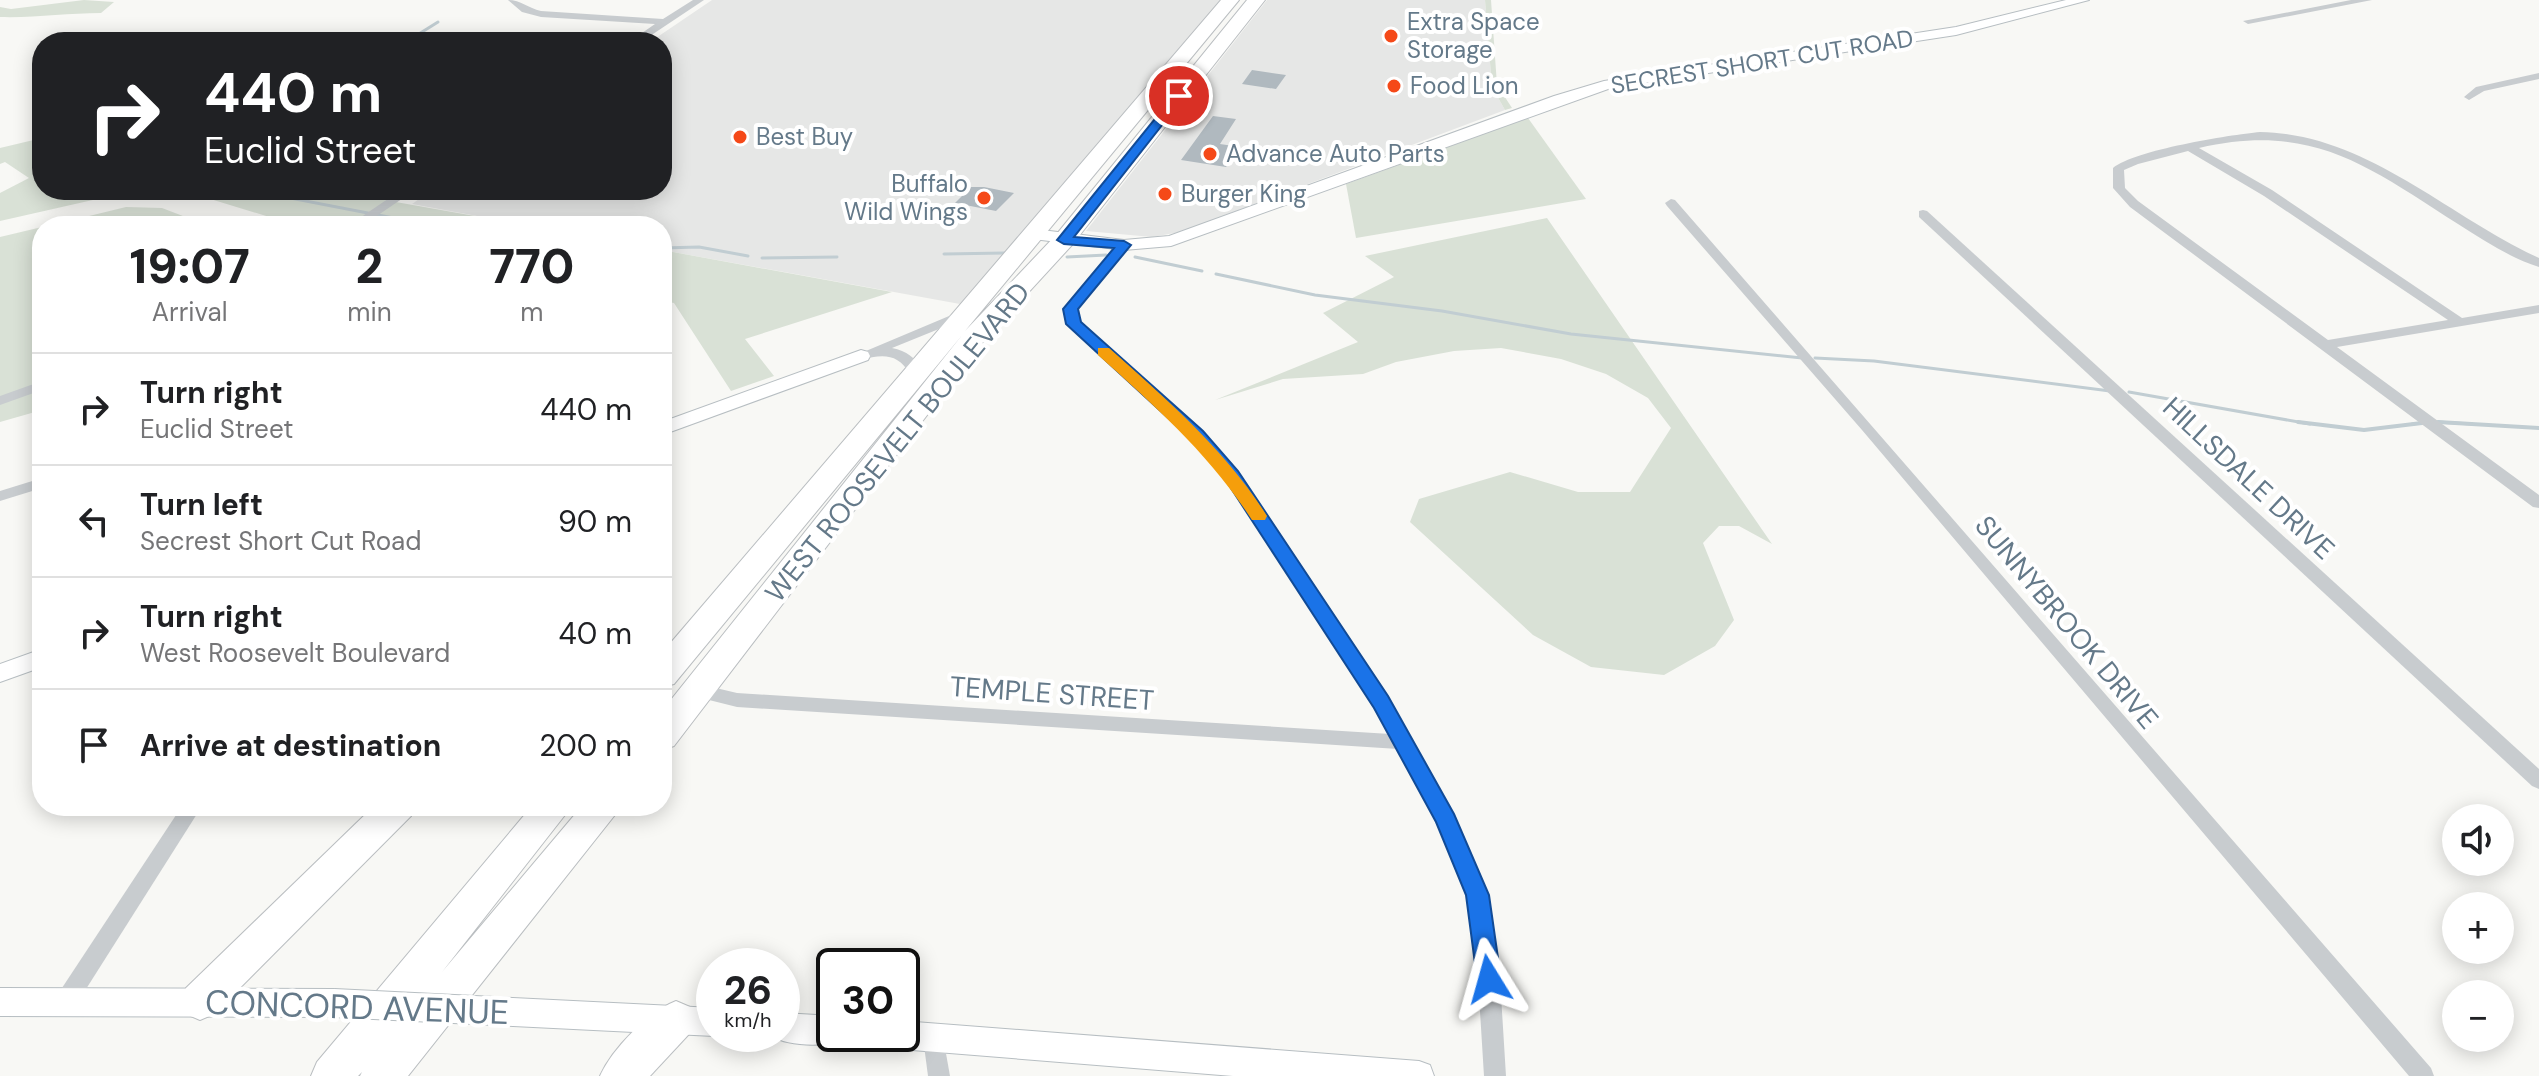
<!DOCTYPE html>
<meta charset="utf-8">
<style>
body{margin:0;font-family:"DM Sans",sans-serif;background:#f2f2f2;color:#202124;height:100vh;display:flex;flex-direction:column;font-size:30px;white-space:nowrap}
*{box-sizing:border-box;margin:0}
p{font-size:26px;color:#757577}
.icon{flex:none;width:44px;height:44px;fill:none;stroke:currentColor;stroke-width:2;stroke-linecap:round;stroke-linejoin:round}
.map{position:relative;flex:1;overflow:hidden}
.side{position:absolute;left:32px;top:216px;width:640px;height:600px;display:flex;flex-direction:column;background:#fff;border-radius:32px;box-shadow:0 4px 20px #0003}
.side>*{flex:none}
.guide{position:absolute;left:32px;top:32px;width:640px;height:168px;border-radius:32px;box-shadow:0 4px 20px #0003;background:#202124;color:#fff;overflow:hidden}
.tools{position:absolute;left:2442px;top:804px;display:grid;gap:16px}
.tools a{display:grid;place-items:center;width:72px;height:72px;border-radius:50%;background:#fff;box-shadow:0 4px 20px #0003;font-size:40px}
.speed{position:absolute;left:696px;top:948px;display:flex;gap:16px;font-size:40px;font-weight:700;text-align:center}
.speed>*{display:grid;place-content:center;width:104px;height:104px;border-radius:50%;background:#fff;box-shadow:0 4px 20px #0003;line-height:1}
.speed small{font-size:20px;font-weight:400}
.speed .limit{border:4px solid #111;border-radius:12px;background:#fff;color:#111}
.pin{position:absolute;display:grid;place-items:center;width:68px;height:68px;color:#fff;margin:-34px;border:4px solid #fff;border-radius:50%;box-shadow:0 2px 8px #0007}
.me{position:absolute;width:88px;margin:-44px;rotate:352deg;stroke-linejoin:round;filter:drop-shadow(0 0 6px #0008)}
.turn{display:flex;align-items:center;gap:28px;height:168px;padding:0 40px;font-size:36px}
.turn .icon{width:104px;height:104px;stroke-width:2.5}
.turn b{display:block;font-size:56px;line-height:68px}
.eta{display:flex;justify-content:space-evenly;align-items:center;height:136px;text-align:center}
.eta b{font-size:48px;font-weight:800;line-height:56px}
ul{padding:0;list-style:none}
li{display:flex;align-items:center;gap:24px;height:112px;padding:0 40px;border-top:2px solid #e0e0e0}
li div{flex:1}
li b{display:block;font-size:30px}
li em{font-style:normal}
.map>svg:first-child{display:block}
.built{fill:#e6e7e6}
.green{fill:#d9e1d6}
.lines{fill:none;stroke-linecap:round;stroke-linejoin:round}
.stream-far1{stroke:#c1cdd2;stroke-width:3}
.stream{stroke:#c1cdd2;stroke-width:4}
.building{fill:#b0b9bf}
.secondary-casing{stroke:#b7bec2;stroke-width:2}
.highway-casing{stroke:#babec1;stroke-width:2}
.street{fill:#c8cccf;fill-rule:evenodd}
.secondary{fill:#fff;fill-rule:evenodd}
.highway{fill:#fff;fill-rule:evenodd}
.secondary-bridge-casing{stroke:#b7bec2;stroke-width:30;stroke-linecap:butt}
.secondary-bridge{stroke:#fff;stroke-width:28}
.route{fill:#1a73e8;stroke:#114b97;stroke-width:2}
.slow{fill:#f59e0b}
.poi-dot{fill:#f54918;stroke:#fff;stroke-width:3}
.labels{text-anchor:middle;stroke-width:8;stroke-linejoin:round;paint-order:stroke}
.far-poi-label{font-size:24px;fill:#647989;stroke:#fff;text-anchor:start}
.far-street-label{font-size:24px;fill:#647989;stroke:#fff}
.street-label{font-size:28px;fill:#647989;stroke:#fff}
.near-street-label{font-size:34px;fill:#647989;stroke:#fff}
</style>
<div class="map">
<svg width="2539" height="1076" viewBox="0 0 2539 1076">
<rect width="100%" height="100%" fill="#f8f8f5"/>
<g class="built">
<polygon points="712,0 1221,0 971,306 662,250 662,226 531,226 412,204 432,190 662,190 662,42 650,42"/>
<polygon points="1267,0 1485,0 1492,87 1505,110 1180,232 1152,237 1086,231"/>
</g>
<g class="green">
<path d="M84 0 114 2 101 13C67 13 35 18 0 17V7L11 9Z"/>
<polygon points="1485,0 1491,0 1497,85 1512,108 1505,110 1492,87"/>
<polygon points="1528,118 1586,199 1356,238 1346,184"/>
<polygon points="42,138 42,190 137,190 0,221 0,193 29,178 5,162 0,164 0,148"/>
<polygon points="181,190 388,190 379,199 531,226 299,226"/>
<polygon points="126,207 162,208 209,226 48,226"/>
<polygon points="1547,218 1772,544 1739,526 1719,526 1703,543 1734,620 1715,646 1664,675 1591,667 1533,635 1410,522 1419,499 1510,472 1578,492 1630,492 1671,428 1648,398 1606,374 1561,359 1501,348 1454,351 1396,362 1363,374 1283,379 1215,400 1358,342 1323,313 1394,277 1365,256"/>
<polygon points="42,227 42,410 0,422 0,237"/>
<polygon points="662,250 892,292 745,339 774,376 731,391 674,303 662,301"/>
</g>
<g class="lines">
<g class="stream-far1">
<polyline points="406,42 438,22"/>
<polyline points="249,190 435,226"/>
<polyline points="662,248 699,247 748,256"/>
<polyline points="944,254 1005,253"/>
<polyline points="1067,257 1106,255"/>
<polyline points="1135,257 1202,271"/>
<polyline points="762,258 837,257"/>
<polyline points="1216,274 1315,295 1442,311 1571,334 1802,358"/>
<polyline points="1815,358 1874,361 2110,391"/>
<polyline points="2129,392 2310,424"/>
<polyline points="2436,422 2472,424"/>
<polyline points="2412,424 2422,423"/>
</g>
<g class="stream">
<polyline points="2298,422 2364,430 2422,423"/>
<polyline points="2438,422 2539,428"/>
</g>
</g>
<g class="building">
<polygon points="1252,70 1286,75 1276,89 1242,84"/>
<polygon points="1213,116 1236,119 1220,144 1240,147 1226,167 1181,160"/>
<polygon points="971,187 984,187 1014,193 996,211 955,203"/>
</g>
<g class="lines">
<defs>
<g id="secondary">
<polygon points="2066,0 2089,0 1956,35 1611,88 1171,246 1124,250 1033,239 1025,234 1033,229 1124,240 1169,236 1554,96 1604,81 1956,27"/>
<polygon points="861,350 868,352 870,356 868,360 662,435 662,422"/>
<polygon points="42,649 42,667 0,682 0,664"/>
<polygon points="0,988 334,989 345,993 349,1003 345,1013 334,1017 0,1016"/>
<polygon points="494,997 714,1008 714,1034 719,1034 714,1036 494,1025 483,1021 479,1011 483,1001"/>
<path d="M782 1013 834 1016V1034H847L845 1040C827 1047 784 1047 770 1034H782Z"/>
<polygon points="902,1021 1419,1061 1430,1065 1434,1076 1233,1076 887,1048 876,1044 872,1034 902,1034"/>
</g>
<g id="highway">
<polygon points="1221,0 1239,0 965,331 1056,235 1247,0 1265,0 1072,245 983,342 674,746 662,750 662,711 963,334 674,684 662,687 662,653"/>
<polygon points="374,806 416,806 411,816 214,1014 200,1020 186,1014 180,1001 186,988"/>
<polygon points="532,806 572,806 442,972 582,806 622,806 408,1076 360,1076 362,1072 358,1076 311,1076 317,1062"/>
<path d="M676 1001 690 1007 696 1020 690 1033 650 1076H600C612 1049 648 1012 676 1001Z"/>
</g>
</defs>
<use href="#secondary" class="secondary-casing"/>
<use href="#highway" class="highway-casing"/>
<g class="street">
<path d="M508 0C521 0 528 8 541 11L663 19 693 0H704L641 42H629L655 24 541 17 522 12Z"/>
<polygon points="2351,0 2372,0 2248,24 2243,21"/>
<polygon points="2539,73 2539,79 2484,91 2469,100 2464,97 2476,87"/>
<path d="M2260 132C2367 134 2447 216 2539 258V267C2510 258 2483 240 2458 224 2367 166 2313 122 2199 148L2272 190 2462 318 2539 305V313L2337 347 2539 495V508L2533 507 2130 207 2113 188V168C2135 150 2229 135 2260 132ZM2188 151 2264 196 2448 320 2328 340 2138 201 2125 188 2124 170 2138 164Z"/>
<polygon points="401,190 415,190 362,226 348,226"/>
<polygon points="1671,199 1675,200 2431,1068 2434,1076 2409,1076 1862,430 1667,206 1665,203"/>
<polygon points="1923,210 1927,211 2539,769 2539,789 2532,786 1919,217 1919,211"/>
<polygon points="1124,241 1130,245 1078,309 1080,323 1202,432 1237,472 1387,697 1454,814 1487,895 1500,979 1506,1076 1484,1076 1478,979 1467,895 1438,822 1398,749 737,707 693,696 690,691 693,686 699,684 737,693 1390,734 1227,478 1192,438 1067,324 1064,309 1120,242"/>
<path d="M961 311 966 312V318L892 348C907 351 915 357 922 371L920 374H910C898 353 882 354 861 360L854 356Z"/>
<polygon points="42,381 42,390 0,405 0,396"/>
<polygon points="42,478 42,488 0,501 0,491"/>
<polygon points="182,806 202,806 74,1008 66,1011 58,1008 55,1001 58,994"/>
<polygon points="934,1028 942,1031 950,1076 928,1076 923,1038 926,1031"/>
</g>
<use href="#secondary" class="secondary"/>
<use href="#highway" class="highway"/>
<defs>
<polyline id="secondary-bridge" points="334,1003 494,1011"/>
</defs>
<use href="#secondary-bridge" class="secondary-bridge-casing"/>
<use href="#secondary-bridge" class="secondary-bridge"/>
</g>
<polygon class="route" points="1175,94 1185,96 1074,237 1124,241 1131,245 1078,309 1081,322 1203,431 1238,471 1388,696 1454,814 1489,895 1501,979 1497,987 1489,990 1480,987 1477,979 1466,895 1436,822 1374,708 1225,479 1191,439 1066,324 1063,309 1114,248 1064,244 1057,240"/>
<path class="slow" d="M1098 348H1109C1168 401 1225 449 1267 516L1265 520H1252C1210 455 1156 407 1098 355Z"/>
<g class="poi-dot">
<circle cx="1391" cy="36" r="8"/>
<circle cx="1394" cy="86" r="8"/>
<circle cx="740" cy="137" r="8"/>
<circle cx="1210" cy="154" r="8"/>
<circle cx="1165" cy="194" r="8"/>
<circle cx="984" cy="198" r="8"/>
</g>
<g class="labels">
<g class="far-poi-label">
<text x="1407" y="30">Extra Space<tspan x="1407" dy="28">Storage</tspan></text>
<text x="1410" y="94">Food Lion</text>
<text x="756" y="145">Best Buy</text>
<text x="1226" y="162">Advance Auto Parts</text>
<text x="968" y="192" text-anchor="end">Buffalo<tspan x="968" dy="28">Wild Wings</tspan></text>
<text x="1181" y="202">Burger King</text>
</g>
<g class="far-street-label">
<text transform="translate(1762 62) rotate(-9)" y="8">SECREST SHORT CUT ROAD</text>
</g>
<g class="street-label">
<text transform="translate(897 442) rotate(-51)" y="10">WEST ROOSEVELT BOULEVARD</text>
<text transform="translate(2249 478) rotate(43)" y="10">HILLSDALE DRIVE</text>
<text transform="translate(2067 622) rotate(50)" y="10">SUNNYBROOK DRIVE</text>
<text transform="translate(1052 693) rotate(4)" y="10">TEMPLE STREET</text>
</g>
<g class="near-street-label">
<text transform="translate(357 1007) rotate(2)" y="12">CONCORD AVENUE</text>
</g>
</g>
</svg>
<div class="tools">
<a><svg class="icon" aria-label="sound" viewBox="0 0 24 24"><path d="M4 9h4l5-4v14l-5-4H4zM17 9q2 3 0 6"/></svg></a>
<a>+</a>
<a>−</a>
</div>
<div class="speed"><div>26<small>km/h</small></div><div class="limit">30</div></div>
<div class="pin" style="left:1179px;top:96px;background:#d93025"><svg class="icon" aria-label="arrive" viewBox="0 0 24 24"><path d="M6 21V4h12l-3 4 3 4H6"/></svg></div>
<svg class="me" style="left:1489px;top:979px" viewBox="-20 -20 40 40"><path d="M0-17L14 15 0 8-14 15z" fill="#1a73e8" stroke="#fff" stroke-width="4"/></svg>
<div class="guide">
<div class="turn"><svg class="icon" aria-label="right" viewBox="0 0 24 24"><path d="M7 20v-9h11M14 6l5 5-5 5"/></svg><div><b>440 m</b>Euclid Street</div></div>
</div>
<section class="side">
<div class="eta">
<div><b>19:07</b><p>Arrival</p></div>
<div><b>2</b><p>min</p></div>
<div><b>770</b><p>m</p></div>
</div>
<ul>
<li><svg class="icon" aria-label="right" viewBox="0 0 24 24"><path d="M7 20v-9h11M14 6l5 5-5 5"/></svg><div><b>Turn right</b><p>Euclid Street</p></div><em>440 m</em></li>
<li><svg class="icon" aria-label="left" viewBox="0 0 24 24"><path d="M17 20v-9H6M10 6l-5 5 5 5"/></svg><div><b>Turn left</b><p>Secrest Short Cut Road</p></div><em>90 m</em></li>
<li><svg class="icon" aria-label="right" viewBox="0 0 24 24"><path d="M7 20v-9h11M14 6l5 5-5 5"/></svg><div><b>Turn right</b><p>West Roosevelt Boulevard</p></div><em>40 m</em></li>
<li><svg class="icon" aria-label="arrive" viewBox="0 0 24 24"><path d="M6 21V4h12l-3 4 3 4H6"/></svg><div><b>Arrive at destination</b></div><em>200 m</em></li>
</ul>
</section>
</div>
